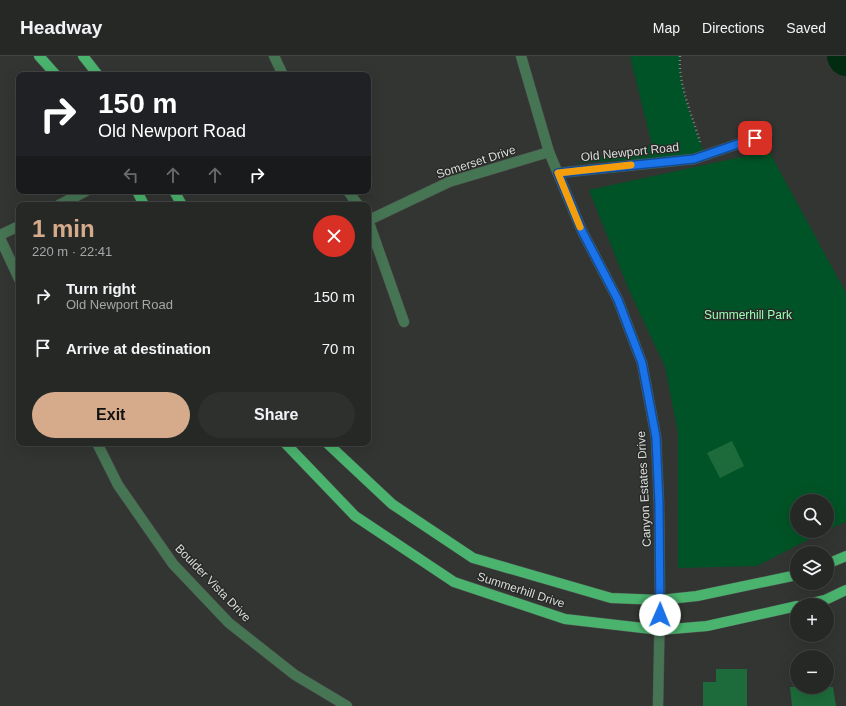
<!DOCTYPE html>
<meta charset="utf-8">
<style>
body{margin:0;font-family:Arial,sans-serif;background:#2e302e;color:#f1f3f6;height:100vh;display:flex;flex-direction:column;font-size:15px;white-space:nowrap}
*{box-sizing:border-box;margin:0}
p{font-size:13px;color:#a4a6a7}
.icon{flex:none;width:22px;height:22px;fill:none;stroke:currentColor;stroke-width:2;stroke-linecap:round;stroke-linejoin:round}
.map{position:relative;flex:1;overflow:hidden}
.panel{position:absolute;left:16px;top:146px;width:355px;height:244px;display:flex;flex-direction:column;background:#262826;border-radius:8px;box-shadow:0 4px 16px #0002,0 0 0 1px #424443}
.panel>*{flex:none}
.hud{position:absolute;left:16px;top:16px;width:355px;height:122px;border-radius:8px;box-shadow:0 4px 16px #0002,0 0 0 1px #424443;background:#202124;color:#fff;overflow:hidden}
.controls{position:absolute;left:790px;top:438px;display:grid;gap:8px}
.controls a{display:grid;place-items:center;width:44px;height:44px;border-radius:50%;background:#262826;box-shadow:0 4px 16px #0002,0 0 0 1px #424443;font-size:20px}
.pin{position:absolute;display:grid;place-items:center;width:34px;height:34px;color:#fff;margin:-17px;border-radius:8px;box-shadow:0 2px 6px #0006}
.me{position:absolute;width:44px;margin:-22px;rotate:1deg;stroke-linejoin:round;filter:drop-shadow(0 0 3px #0008)}
.turn{display:flex;align-items:center;gap:14px;height:84px;padding:0 16px;font-size:18px}
.turn .icon{width:52px;height:52px;stroke-width:2.5}
.turn b{display:block;font-size:28px;line-height:34px}
.lanes{display:flex;align-items:center;height:38px;padding:0 16px;background:#0003;justify-content:center;gap:20px;direction:ltr}
.lanes .off{opacity:.35}
.round{display:grid;place-items:center;flex:none;width:42px;height:42px;border-radius:21px;background:#2e302e}
.headline{display:flex;align-items:center;justify-content:space-between;height:68px;padding:0 16px}
h1{font-size:24px;font-weight:800;line-height:30px;color:#d6ab8b}
.action{display:flex;gap:8px;margin-top:auto;padding:8px 16px}
.action a{flex:1;height:46px;border-radius:24px;background:#d6ab8b;color:#111;font-size:16px;font-weight:800;line-height:46px;text-align:center}
.action a+a{background:#2e302e;color:#f1f3f6}
ul{padding:0;list-style:none}
li{display:flex;align-items:center;gap:12px;height:52px;padding:0 16px}
li div{flex:1}
li b{display:block;font-size:15px}
li em{font-style:normal}
header{display:flex;align-items:center;gap:24px;box-sizing:border-box;height:56px;padding:0 20px;background:#262826;border-bottom:1px solid #424443}
header strong{font-size:19px}
nav{display:flex;gap:22px;margin-inline-start:auto;font-size:14px}
.map>svg:first-child{display:block}
.green{fill:#005326}
.lines{fill:none;stroke-linecap:round;stroke-linejoin:round}
.river{stroke:#022b12;stroke-width:36}
.building{fill:#1d6b3a}
.minor-casing{stroke:#505350;stroke-width:11}
.major-casing{stroke:#505350;stroke-width:11}
.path{stroke:#7e817e;stroke-width:2.5;stroke-dasharray:1 3;stroke-linecap:butt}
.minor{stroke:#467553;stroke-width:10}
.major{stroke:#4ab46e;stroke-width:10}
.route-casing{stroke:#114b97;stroke-width:10}
.route{stroke:#1a73e8;stroke-width:7}
.slow{stroke:#f59e0b;stroke-width:7}
.labels{text-anchor:middle;stroke-width:3;stroke-linejoin:round;paint-order:stroke}
.street-label{font-size:12px;fill:#dbdddb;stroke:#282b28}
.park-label{font-size:12px;fill:#99feb5;stroke:#282b28}
</style>
<header>
<strong>Headway</strong>
<nav><a>Map</a><a>Directions</a><a>Saved</a></nav>
</header>
<div class="map">
<svg width="846" height="650" viewBox="0 0 846 650">
<rect width="100%" height="100%" fill="#323532"/>
<g class="green">
<path d="M630 0H680C678 33 695 68 705 100L575 107 652 89Z"/>
<polygon points="769,95 846,237 846,466 827,474 827,445 797,445 797,475 825,475 757,510 678,512 678,377 665,311 629,234 589,134"/>
</g>
<g class="lines">
<polyline class="river" points="845,0 846,2"/>
</g>
<g class="building">
<polygon points="732,385 744,410 720,422 707,397"/>
<polygon points="716,613 747,613 747,650 703,650 703,626 716,626"/>
<polygon points="790,631 833,631 836,650 792,650"/>
</g>
<g class="lines">
<defs>
<g id="minor">
<polyline points="274,0 283,19"/>
<polyline points="521,0 549,96 582,175 618,244 642,307 656,381 659,448 660,544 658,650"/>
<polyline points="558,117 694,103 767,78"/>
<polyline points="348,135 358,149"/>
<polyline points="59,149 86,135"/>
<polyline points="368,164 404,266"/>
<polyline points="369,164 449,126 549,96"/>
<polyline points="0,179 19,170"/>
<polyline points="0,182 19,223"/>
<polyline points="97,387 118,429 173,508 229,567 295,619 347,650"/>
</g>
<g id="major">
<polyline points="39,0 56,19"/>
<polyline points="83,0 98,19"/>
<polyline points="137,135 144,149"/>
<polyline points="174,135 182,149"/>
<polyline points="285,387 355,460 454,526 565,563 660,574 707,570 797,550"/>
<polyline points="327,387 392,448 473,502 611,542 660,544 697,540 797,519"/>
<polyline points="827,508 846,500"/>
<polyline points="803,549 825,544 846,534"/>
</g>
</defs>
<use href="#minor" class="minor-casing"/>
<use href="#major" class="major-casing"/>
<path class="path" d="M680 0C678 29 692 58 700 86"/>
<use href="#minor" class="minor"/>
<use href="#major" class="major"/>
</g>
<g class="lines">
<defs>
<polyline id="route" points="660,559 659,448 656,381 642,307 618,244 582,175 558,117 694,103 755,82"/>
</defs>
<use href="#route" class="route-casing"/>
<use href="#route" class="route"/>
<polyline class="slow" points="580,171 558,117 631,109"/>
</g>
<g class="labels">
<g class="street-label">
<text transform="translate(630 96) rotate(-6)" y="4">Old Newport Road</text>
<text transform="translate(476 106) rotate(-18)" y="4">Somerset Drive</text>
<text transform="translate(644 433) rotate(-93)" y="4">Canyon Estates Drive</text>
<text transform="translate(213 527) rotate(46)" y="4">Boulder Vista Drive</text>
<text transform="translate(521 534) rotate(18)" y="4">Summerhill Drive</text>
</g>
<g class="park-label">
<text x="748" y="263">Summerhill Park</text>
</g>
</g>
</svg>
<div class="controls">
<a><svg class="icon" aria-label="search" viewBox="0 0 24 24"><circle cx="10" cy="10" r="6"/><path d="M15 15l6 6"/></svg></a>
<a><svg class="icon" aria-label="layers" viewBox="0 0 24 24"><path d="M12 4l9 5-9 5-9-5zM3 14l9 5 9-5"/></svg></a>
<a>+</a>
<a>−</a>
</div>
<div class="pin" style="left:755px;top:82px;background:#d93025"><svg class="icon" aria-label="arrive" viewBox="0 0 24 24"><path d="M6 21V4h12l-3 4 3 4H6"/></svg></div>
<svg class="me" style="left:660px;top:559px" viewBox="-20 -20 40 40"><circle r="19" fill="#fff"/><path d="M0-13L10 11 0 6-10 11z" fill="#1a73e8"/></svg>
<div class="hud">
<div class="turn"><svg class="icon" aria-label="right" viewBox="0 0 24 24"><path d="M7 20v-9h11M14 6l5 5-5 5"/></svg><div><b>150 m</b>Old Newport Road</div></div>
<div class="lanes"><svg class="icon off" aria-label="left" viewBox="0 0 24 24"><path d="M17 20v-9H6M10 6l-5 5 5 5"/></svg><svg class="icon off" aria-label="ahead" viewBox="0 0 24 24"><path d="M12 20V5M6 11l6-6 6 6"/></svg><svg class="icon off" aria-label="ahead" viewBox="0 0 24 24"><path d="M12 20V5M6 11l6-6 6 6"/></svg><svg class="icon" aria-label="right" viewBox="0 0 24 24"><path d="M7 20v-9h11M14 6l5 5-5 5"/></svg></div>
</div>
<section class="panel">
<div class="headline"><div><h1>1 min</h1><p>220 m · 22:41</p></div><a class="round" style="background:#d93025;color:#fff"><svg class="icon" aria-label="close" viewBox="0 0 24 24"><path d="M6 6l12 12M18 6L6 18"/></svg></a></div>
<ul>
<li><svg class="icon" aria-label="right" viewBox="0 0 24 24"><path d="M7 20v-9h11M14 6l5 5-5 5"/></svg><div><b>Turn right</b><p>Old Newport Road</p></div><em>150 m</em></li>
<li><svg class="icon" aria-label="arrive" viewBox="0 0 24 24"><path d="M6 21V4h12l-3 4 3 4H6"/></svg><div><b>Arrive at destination</b></div><em>70 m</em></li>
</ul>
<div class="action"><a>Exit</a><a>Share</a></div>
</section>
</div>
